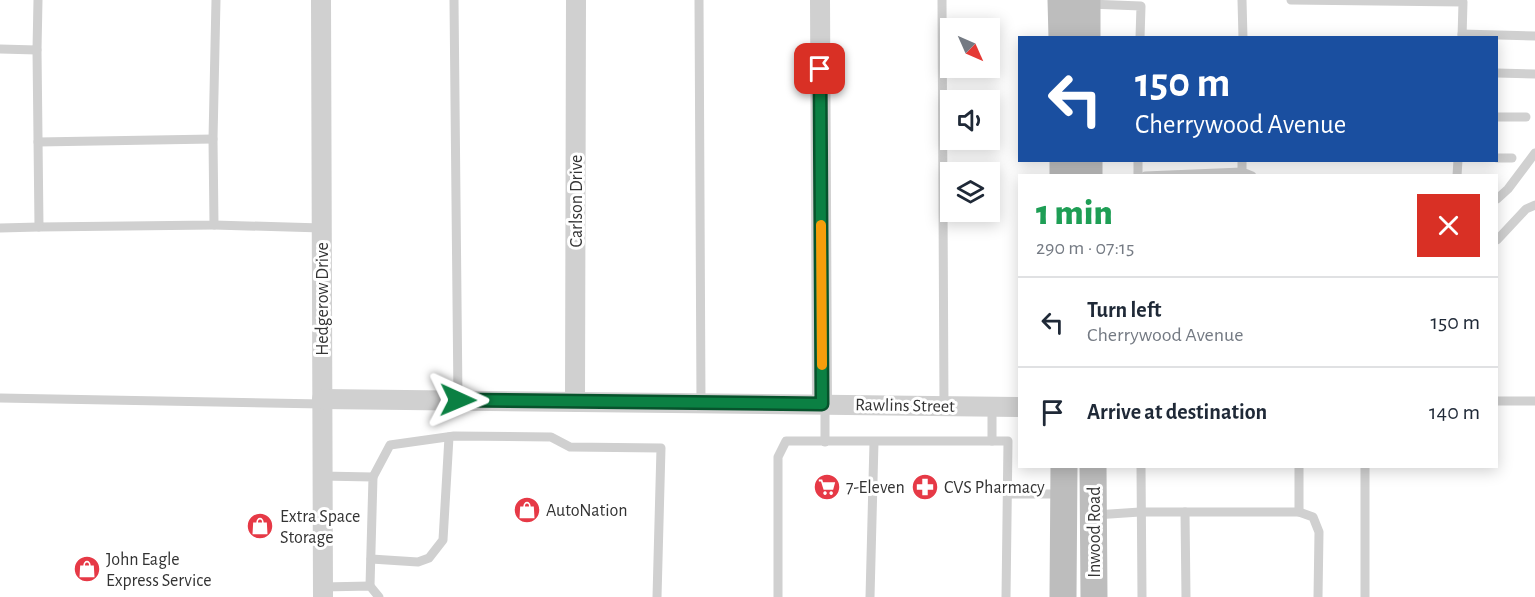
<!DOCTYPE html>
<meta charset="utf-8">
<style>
body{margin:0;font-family:"Alegreya Sans",sans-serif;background:#f6f6f7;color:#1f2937;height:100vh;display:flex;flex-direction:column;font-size:22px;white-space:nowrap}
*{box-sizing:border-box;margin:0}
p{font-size:20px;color:#747a83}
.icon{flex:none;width:33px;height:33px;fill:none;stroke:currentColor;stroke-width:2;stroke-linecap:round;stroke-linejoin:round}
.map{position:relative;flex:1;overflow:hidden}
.sheet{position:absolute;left:1018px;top:174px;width:480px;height:294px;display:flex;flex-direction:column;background:#fff;border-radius:0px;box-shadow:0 3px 15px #0003}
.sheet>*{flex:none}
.hud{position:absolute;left:1018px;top:36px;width:480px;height:126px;border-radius:0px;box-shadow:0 3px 15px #0003;background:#1a4fa0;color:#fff;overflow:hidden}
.needle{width:39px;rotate:135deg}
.controls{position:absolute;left:940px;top:18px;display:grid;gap:12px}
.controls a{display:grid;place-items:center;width:60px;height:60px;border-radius:0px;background:#fff;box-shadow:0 3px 15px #0003;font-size:30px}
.pin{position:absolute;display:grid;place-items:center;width:51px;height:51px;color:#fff;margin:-26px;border-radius:12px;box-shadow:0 3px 9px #0006}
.me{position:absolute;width:66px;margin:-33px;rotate:91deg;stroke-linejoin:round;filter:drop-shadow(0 0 4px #0008)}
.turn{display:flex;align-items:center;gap:21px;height:126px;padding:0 18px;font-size:27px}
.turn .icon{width:78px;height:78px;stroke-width:2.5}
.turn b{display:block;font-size:42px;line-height:51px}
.round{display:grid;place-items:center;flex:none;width:63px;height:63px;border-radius:0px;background:#f6f6f7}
.summary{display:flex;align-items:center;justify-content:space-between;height:102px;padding:0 18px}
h1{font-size:36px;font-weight:800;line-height:45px;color:#1e9e55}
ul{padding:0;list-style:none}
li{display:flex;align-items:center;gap:18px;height:90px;padding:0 18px;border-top:2px solid #e0e1e3}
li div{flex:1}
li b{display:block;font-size:22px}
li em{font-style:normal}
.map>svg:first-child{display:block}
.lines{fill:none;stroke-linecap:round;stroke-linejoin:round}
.lane{stroke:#d0d0d0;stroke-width:9}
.street{stroke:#d0d0d0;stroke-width:20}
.secondary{stroke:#bdbdbd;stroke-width:27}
.route-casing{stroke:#07532c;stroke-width:15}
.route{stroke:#0b8043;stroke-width:10}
.slow{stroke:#f59e0b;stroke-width:10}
.labels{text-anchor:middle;stroke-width:6;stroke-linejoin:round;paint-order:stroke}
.street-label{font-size:18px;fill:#333;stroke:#fff}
.poi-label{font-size:18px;fill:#333;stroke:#fff;text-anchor:start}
</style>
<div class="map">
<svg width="1535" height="597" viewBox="0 0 1535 597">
<rect width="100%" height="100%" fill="#fff"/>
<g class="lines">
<g class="lane">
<polyline points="454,0 458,400"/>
<polyline points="699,0 701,403"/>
<polyline points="942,0 944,406"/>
<polyline points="1242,0 1243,38"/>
<polyline points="1291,0 1463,2 1462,38"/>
<polyline points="1089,4 1141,6 1140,38"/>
<polyline points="1462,34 1535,36"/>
<polyline points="0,49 37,50 38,0"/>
<polyline points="37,50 39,227 214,225 213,139 216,0"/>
<polyline points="1497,73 1535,74"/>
<polyline points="1497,117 1526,117"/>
<polyline points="38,142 213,139"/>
<polyline points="1497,158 1512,158"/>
<polyline points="1242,160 1242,172 1252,176"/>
<polyline points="1138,176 1138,160"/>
<polyline points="1145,176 1242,172 1242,176"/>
<polyline points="1457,176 1458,160"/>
<polyline points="1497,199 1508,189 1535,153"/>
<polyline points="214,225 322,228"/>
<polyline points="0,228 39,227"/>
<polyline points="1497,240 1526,209 1535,205"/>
<polyline points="0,398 322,404"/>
<polyline points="1497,401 1535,401"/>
<polyline points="992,407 992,441"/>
<polyline points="825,442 825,404"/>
<polyline points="1141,466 1142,597"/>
<polyline points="321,476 373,477 370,586"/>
<polyline points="373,477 390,445 454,436 551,437 570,447 661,448 657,597"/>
<polyline points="1008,494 1062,494"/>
<polyline points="1185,512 1186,597"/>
<polyline points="1299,512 1313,517 1319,532 1318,597"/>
<polyline points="1095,515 1140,512 1299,512 1299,466"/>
<polyline points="371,559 418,562 429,558 443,540 449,437"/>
<polyline points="323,587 370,586 379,597"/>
<polyline points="778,597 778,457 786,441 1008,441 1006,597"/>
<polyline points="870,597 874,442"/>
<polyline points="1365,597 1365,466"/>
</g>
<g class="street">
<polyline points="321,0 323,597"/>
<polyline points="820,0 822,404"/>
<polyline points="322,399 1020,407"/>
<polyline points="575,402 576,0"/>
</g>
<g class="secondary">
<polyline points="1061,0 1062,38"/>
<polyline points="1087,0 1087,38"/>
<polyline points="1063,160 1063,176"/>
<polyline points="1089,160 1089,176"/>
<polyline points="1093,466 1094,597"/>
<polyline points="1063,597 1064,466"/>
</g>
</g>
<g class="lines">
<defs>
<polyline id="route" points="458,400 822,404 820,69"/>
</defs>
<use href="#route" class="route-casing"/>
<use href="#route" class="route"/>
<polyline class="slow" points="821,225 822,365"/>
</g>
<defs>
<symbol id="supermarket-disc" viewBox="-11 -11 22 22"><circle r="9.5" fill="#e63946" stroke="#fff"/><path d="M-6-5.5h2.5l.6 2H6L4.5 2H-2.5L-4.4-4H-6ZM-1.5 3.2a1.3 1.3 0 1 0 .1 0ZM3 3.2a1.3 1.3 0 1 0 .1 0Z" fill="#fff"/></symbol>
<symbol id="pharmacy-disc" viewBox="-11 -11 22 22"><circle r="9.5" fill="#e63946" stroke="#fff"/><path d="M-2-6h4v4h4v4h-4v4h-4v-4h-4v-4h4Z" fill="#fff"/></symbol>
<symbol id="shop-disc" viewBox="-11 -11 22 22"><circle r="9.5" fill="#e63946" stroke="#fff"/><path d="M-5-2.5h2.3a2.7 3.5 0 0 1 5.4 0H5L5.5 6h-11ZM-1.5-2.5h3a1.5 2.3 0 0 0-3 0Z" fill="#fff"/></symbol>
</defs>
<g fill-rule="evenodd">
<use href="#supermarket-disc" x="812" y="472" width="30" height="30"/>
<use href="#pharmacy-disc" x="910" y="472" width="30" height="30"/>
<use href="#shop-disc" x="512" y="495" width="30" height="30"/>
<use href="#shop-disc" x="245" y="511" width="30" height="30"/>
<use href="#shop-disc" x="72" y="554" width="30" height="30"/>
</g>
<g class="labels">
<g class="street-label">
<text transform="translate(576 201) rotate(-90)" y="6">Carlson Drive</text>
<text transform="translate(322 299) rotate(-90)" y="6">Hedgerow Drive</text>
<text transform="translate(905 405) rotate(1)" y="6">Rawlins Street</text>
<text transform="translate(1094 532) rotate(-90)" y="6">Inwood Road</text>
</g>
<g class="poi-label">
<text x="846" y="493">7-Eleven</text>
<text x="944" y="493">CVS Pharmacy</text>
<text x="546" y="516">AutoNation</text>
<text x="280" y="522">Extra Space<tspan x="280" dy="21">Storage</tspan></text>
<text x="106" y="565">John Eagle<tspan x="106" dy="21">Express Service</tspan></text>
</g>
</g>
</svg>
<div class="controls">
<a><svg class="needle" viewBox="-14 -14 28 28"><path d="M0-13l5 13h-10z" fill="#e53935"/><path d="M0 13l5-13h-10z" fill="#747a83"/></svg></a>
<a><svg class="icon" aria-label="sound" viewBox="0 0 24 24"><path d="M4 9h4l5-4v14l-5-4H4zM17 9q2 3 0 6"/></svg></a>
<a><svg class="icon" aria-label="layers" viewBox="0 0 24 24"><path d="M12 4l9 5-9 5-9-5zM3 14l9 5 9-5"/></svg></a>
</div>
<div class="pin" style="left:820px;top:69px;background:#d93025"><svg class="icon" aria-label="arrive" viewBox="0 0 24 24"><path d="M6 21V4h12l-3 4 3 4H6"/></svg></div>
<svg class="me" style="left:458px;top:400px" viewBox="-20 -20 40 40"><path d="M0-17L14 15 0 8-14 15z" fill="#0b8043" stroke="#fff" stroke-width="4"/></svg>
<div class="hud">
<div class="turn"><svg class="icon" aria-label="left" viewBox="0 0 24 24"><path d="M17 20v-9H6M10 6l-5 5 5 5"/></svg><div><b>150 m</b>Cherrywood Avenue</div></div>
</div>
<section class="sheet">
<div class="summary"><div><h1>1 min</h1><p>290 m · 07:15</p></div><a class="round" style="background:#d93025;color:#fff"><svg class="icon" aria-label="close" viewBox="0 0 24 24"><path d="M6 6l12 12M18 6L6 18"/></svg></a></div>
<ul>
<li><svg class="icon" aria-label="left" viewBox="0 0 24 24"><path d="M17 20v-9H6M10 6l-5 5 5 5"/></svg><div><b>Turn left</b><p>Cherrywood Avenue</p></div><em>150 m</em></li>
<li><svg class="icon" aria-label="arrive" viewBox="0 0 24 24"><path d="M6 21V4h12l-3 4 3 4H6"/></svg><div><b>Arrive at destination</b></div><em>140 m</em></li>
</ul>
</section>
</div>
